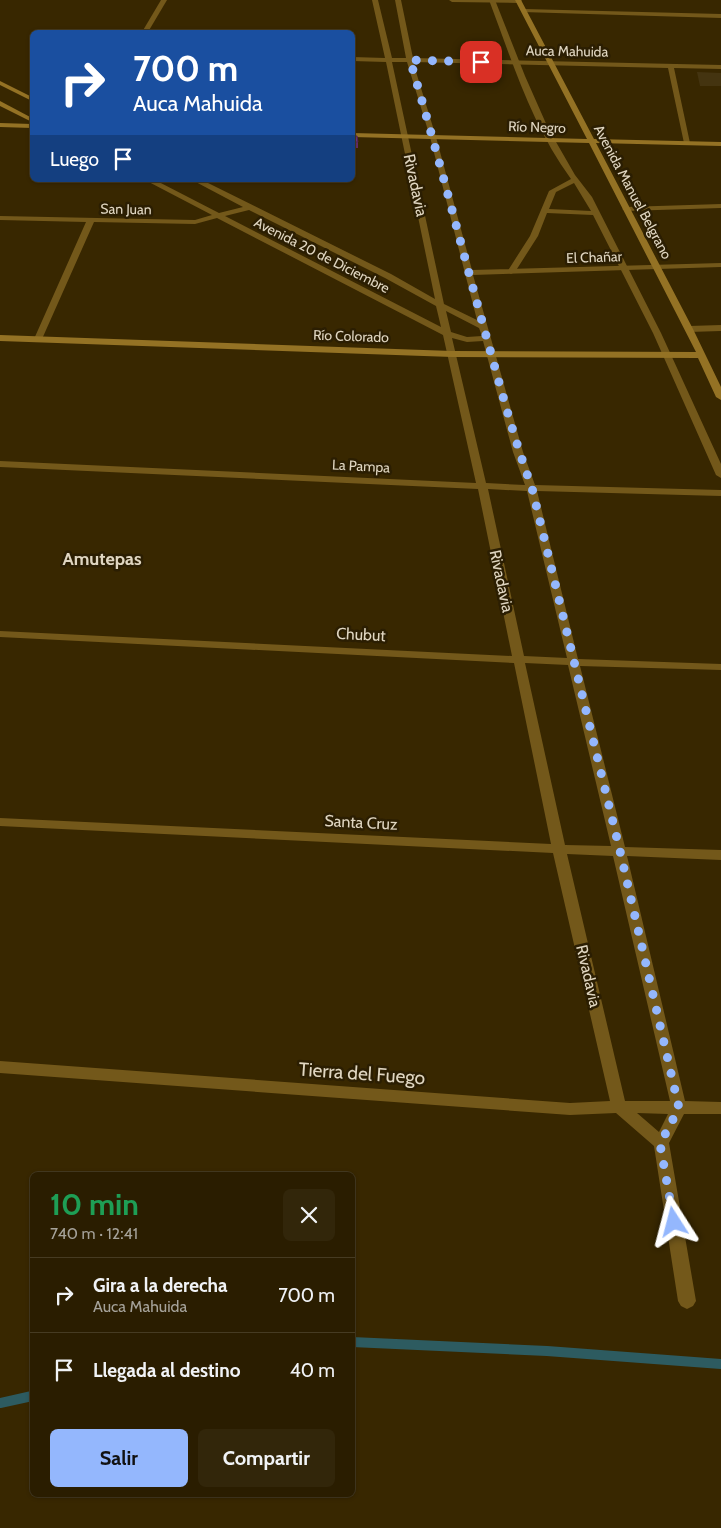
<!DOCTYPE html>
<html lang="es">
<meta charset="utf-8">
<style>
body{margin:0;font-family:Cabin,sans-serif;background:#32260a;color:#f1f3f6;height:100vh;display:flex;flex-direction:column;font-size:19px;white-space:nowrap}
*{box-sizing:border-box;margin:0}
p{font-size:16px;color:#a5a299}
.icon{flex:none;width:28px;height:28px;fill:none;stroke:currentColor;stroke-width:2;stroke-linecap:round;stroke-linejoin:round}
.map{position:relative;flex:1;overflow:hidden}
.sheet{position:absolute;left:30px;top:1172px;width:325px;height:325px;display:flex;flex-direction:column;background:#2a1d00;border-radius:8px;box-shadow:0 1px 4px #0004,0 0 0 1px #463b22}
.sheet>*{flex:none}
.top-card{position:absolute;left:30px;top:30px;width:325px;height:152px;border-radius:8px;box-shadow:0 1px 4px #0004,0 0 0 1px #463b22;background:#1a4fa0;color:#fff;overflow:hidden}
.pin{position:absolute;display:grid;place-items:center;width:42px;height:42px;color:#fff;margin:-21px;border-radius:10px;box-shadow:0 2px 8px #0006}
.me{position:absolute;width:55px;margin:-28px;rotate:351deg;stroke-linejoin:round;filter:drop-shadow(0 0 4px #0008)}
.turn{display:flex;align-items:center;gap:18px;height:105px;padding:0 20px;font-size:22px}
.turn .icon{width:65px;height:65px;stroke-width:2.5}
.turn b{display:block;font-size:35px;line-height:42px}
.then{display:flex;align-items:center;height:48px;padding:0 20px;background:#0003;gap:10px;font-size:19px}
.round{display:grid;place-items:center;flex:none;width:52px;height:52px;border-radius:8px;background:#32260a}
.overview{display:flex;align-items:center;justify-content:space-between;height:85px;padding:0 20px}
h1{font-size:30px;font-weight:700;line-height:38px;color:#1e9e55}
.cta{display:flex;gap:10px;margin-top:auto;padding:10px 20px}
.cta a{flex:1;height:58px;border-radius:8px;background:#94b7fd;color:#111;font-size:20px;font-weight:700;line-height:58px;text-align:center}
.cta a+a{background:#32260a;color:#f1f3f6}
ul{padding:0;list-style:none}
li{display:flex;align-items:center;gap:15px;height:75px;padding:0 20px;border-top:1px solid #463b22}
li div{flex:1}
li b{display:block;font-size:19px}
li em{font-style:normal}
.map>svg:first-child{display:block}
.built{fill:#443410}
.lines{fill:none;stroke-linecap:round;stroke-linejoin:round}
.stream{stroke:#2d5b60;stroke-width:10}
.lane{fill:#73581a;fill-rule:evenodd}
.street{fill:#73581a;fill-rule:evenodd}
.secondary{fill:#947224;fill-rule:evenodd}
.wall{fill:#642e69}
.building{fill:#74367a;stroke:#512655}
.route{stroke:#94b7fd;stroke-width:9;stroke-dasharray:0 16.2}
.labels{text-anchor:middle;stroke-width:5;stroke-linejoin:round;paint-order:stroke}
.far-street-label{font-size:14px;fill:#e0d6c1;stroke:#2b1e02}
.street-label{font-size:16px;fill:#e0d6c1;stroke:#2b1e02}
.neighbourhood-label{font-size:18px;font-weight:bold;fill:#e0d6c1;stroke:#2b1e02}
.near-street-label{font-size:19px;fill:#e0d6c1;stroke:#2b1e02}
</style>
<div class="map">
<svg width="721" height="1528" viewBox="0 0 721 1528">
<rect width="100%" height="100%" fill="#382700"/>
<polygon class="built" points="697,72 721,73 721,86 700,86"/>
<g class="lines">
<g class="stream">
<polyline points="352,1342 547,1351 721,1364"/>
<polyline points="0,1403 32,1396"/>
</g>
<path class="lane" d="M489 0H495L525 76 548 128 575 175 592 197 661 333 721 464V478L716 475 653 333 593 215 547 213 538 236 515 272 511 274 507 272 530 236 549 191 571 179C532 126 512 61 489 0ZM574 183 591 211 549 209 556 192Z"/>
<g class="street">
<polygon points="161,0 167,0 148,32 142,32"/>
<path d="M372 0H378L392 58H406L395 0H401L413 58 721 65V69L674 68 690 143 687 145 684 143 668 68 413 62 436 137 472 270 721 263V267L473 275 523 452 535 485 721 490V496L537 491 578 659 721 664V670L580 666 625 847 721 850V860L627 856 685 1101 721 1102V1114H684L669 1143 696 1301 693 1306 687 1309 681 1306 678 1301 654 1146 616 1113 570 1115 0 1073V1061L570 1103 610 1101 553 853 0 826V818L551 844 514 663 0 637V631L512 656 478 489 0 467V461L476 483 443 335 217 218 195 224 94 222 42 339 35 341 34 339 86 222 0 220V216L195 220 212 215 145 180H155L219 213 243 207 192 180H202L391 274 435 299 386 62 352 61V57L385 58ZM392 62H407L430 137 477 320 444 304ZM249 210 385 278 436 306 441 327 225 216ZM446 311 479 328 482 336 467 337 451 332ZM452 338 467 342 483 341 513 452 525 485 486 483ZM488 489 527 491 567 658 524 656ZM525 663 568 665 611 846 565 845ZM567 854 613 856 670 1101H625ZM637 1113 668 1114 659 1132Z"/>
<polygon points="449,0 521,0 522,1 519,3 452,2"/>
<polygon points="524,9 721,14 721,18 522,12"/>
<polygon points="721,204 721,208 626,211 622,209 626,207"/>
<polygon points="721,325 721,331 689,332 685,329 689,326"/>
</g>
<g class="secondary">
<polygon points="515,0 521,0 594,139 721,142 721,146 596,143 693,329 721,387 721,400 716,397 698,358 452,357 0,341 0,335 452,351 696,352 589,143 352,137 352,133 587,139"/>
<polygon points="0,81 32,97 32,101 0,85"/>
<polygon points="0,101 32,118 32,122 0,106"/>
<polygon points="0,123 32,124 32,128 0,127"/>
</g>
</g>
<polygon class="wall" points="352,136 358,142 358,148 352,148"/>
<polygon class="building" points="352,136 357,136 358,142 352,142"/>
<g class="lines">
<path class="route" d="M481 62 410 60C438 153 461 246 487 339 501 389 514 439 532 488L620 851 679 1108 660 1144 674 1222"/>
</g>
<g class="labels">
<g class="far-street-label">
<text transform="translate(567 51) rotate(1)" y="5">Auca Mahuida</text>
<text transform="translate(537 127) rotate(2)" y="5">Río Negro</text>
<text transform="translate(633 192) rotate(62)" y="5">Avenida Manuel Belgrano</text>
<text transform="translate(126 209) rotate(1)" y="5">San Juan</text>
<text transform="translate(322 255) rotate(27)" y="5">Avenida 20 de Diciembre</text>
<text transform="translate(594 257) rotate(-2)" y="5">El Chañar</text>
<text transform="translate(351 336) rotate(2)" y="5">Río Colorado</text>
<text transform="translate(361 466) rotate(3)" y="5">La Pampa</text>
</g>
<g class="street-label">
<text transform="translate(416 185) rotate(78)" y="6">Rivadavia</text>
<text transform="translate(502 581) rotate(78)" y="6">Rivadavia</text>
<text transform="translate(361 634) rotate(3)" y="6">Chubut</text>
<text transform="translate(361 822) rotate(3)" y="6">Santa Cruz</text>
<text transform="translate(589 976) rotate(77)" y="6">Rivadavia</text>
</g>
<g class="neighbourhood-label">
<text x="102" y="565">Amutepas</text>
</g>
<g class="near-street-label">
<text transform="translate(362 1073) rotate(4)" y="7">Tierra del Fuego</text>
</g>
</g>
</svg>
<div class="pin" style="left:481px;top:62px;background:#d93025"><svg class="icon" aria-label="arrive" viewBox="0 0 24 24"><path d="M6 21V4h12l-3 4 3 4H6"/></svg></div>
<svg class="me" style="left:674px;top:1222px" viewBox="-20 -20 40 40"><path d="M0-17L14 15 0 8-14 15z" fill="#94b7fd" stroke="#fff" stroke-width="4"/></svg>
<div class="top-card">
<div class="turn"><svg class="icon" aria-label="right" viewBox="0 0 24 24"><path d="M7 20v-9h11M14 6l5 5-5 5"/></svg><div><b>700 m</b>Auca Mahuida</div></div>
<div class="then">Luego<svg class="icon" aria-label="arrive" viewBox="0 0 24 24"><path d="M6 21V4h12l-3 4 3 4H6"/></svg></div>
</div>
<section class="sheet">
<div class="overview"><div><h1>10 min</h1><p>740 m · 12:41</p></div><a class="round"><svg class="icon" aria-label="close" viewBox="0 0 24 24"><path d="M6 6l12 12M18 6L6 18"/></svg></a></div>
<ul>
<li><svg class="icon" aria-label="right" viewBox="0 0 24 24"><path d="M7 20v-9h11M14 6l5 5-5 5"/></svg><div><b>Gira a la derecha</b><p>Auca Mahuida</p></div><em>700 m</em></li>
<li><svg class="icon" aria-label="arrive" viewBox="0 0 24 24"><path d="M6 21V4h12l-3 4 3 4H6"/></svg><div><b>Llegada al destino</b></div><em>40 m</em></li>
</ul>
<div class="cta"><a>Salir</a><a>Compartir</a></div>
</section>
</div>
